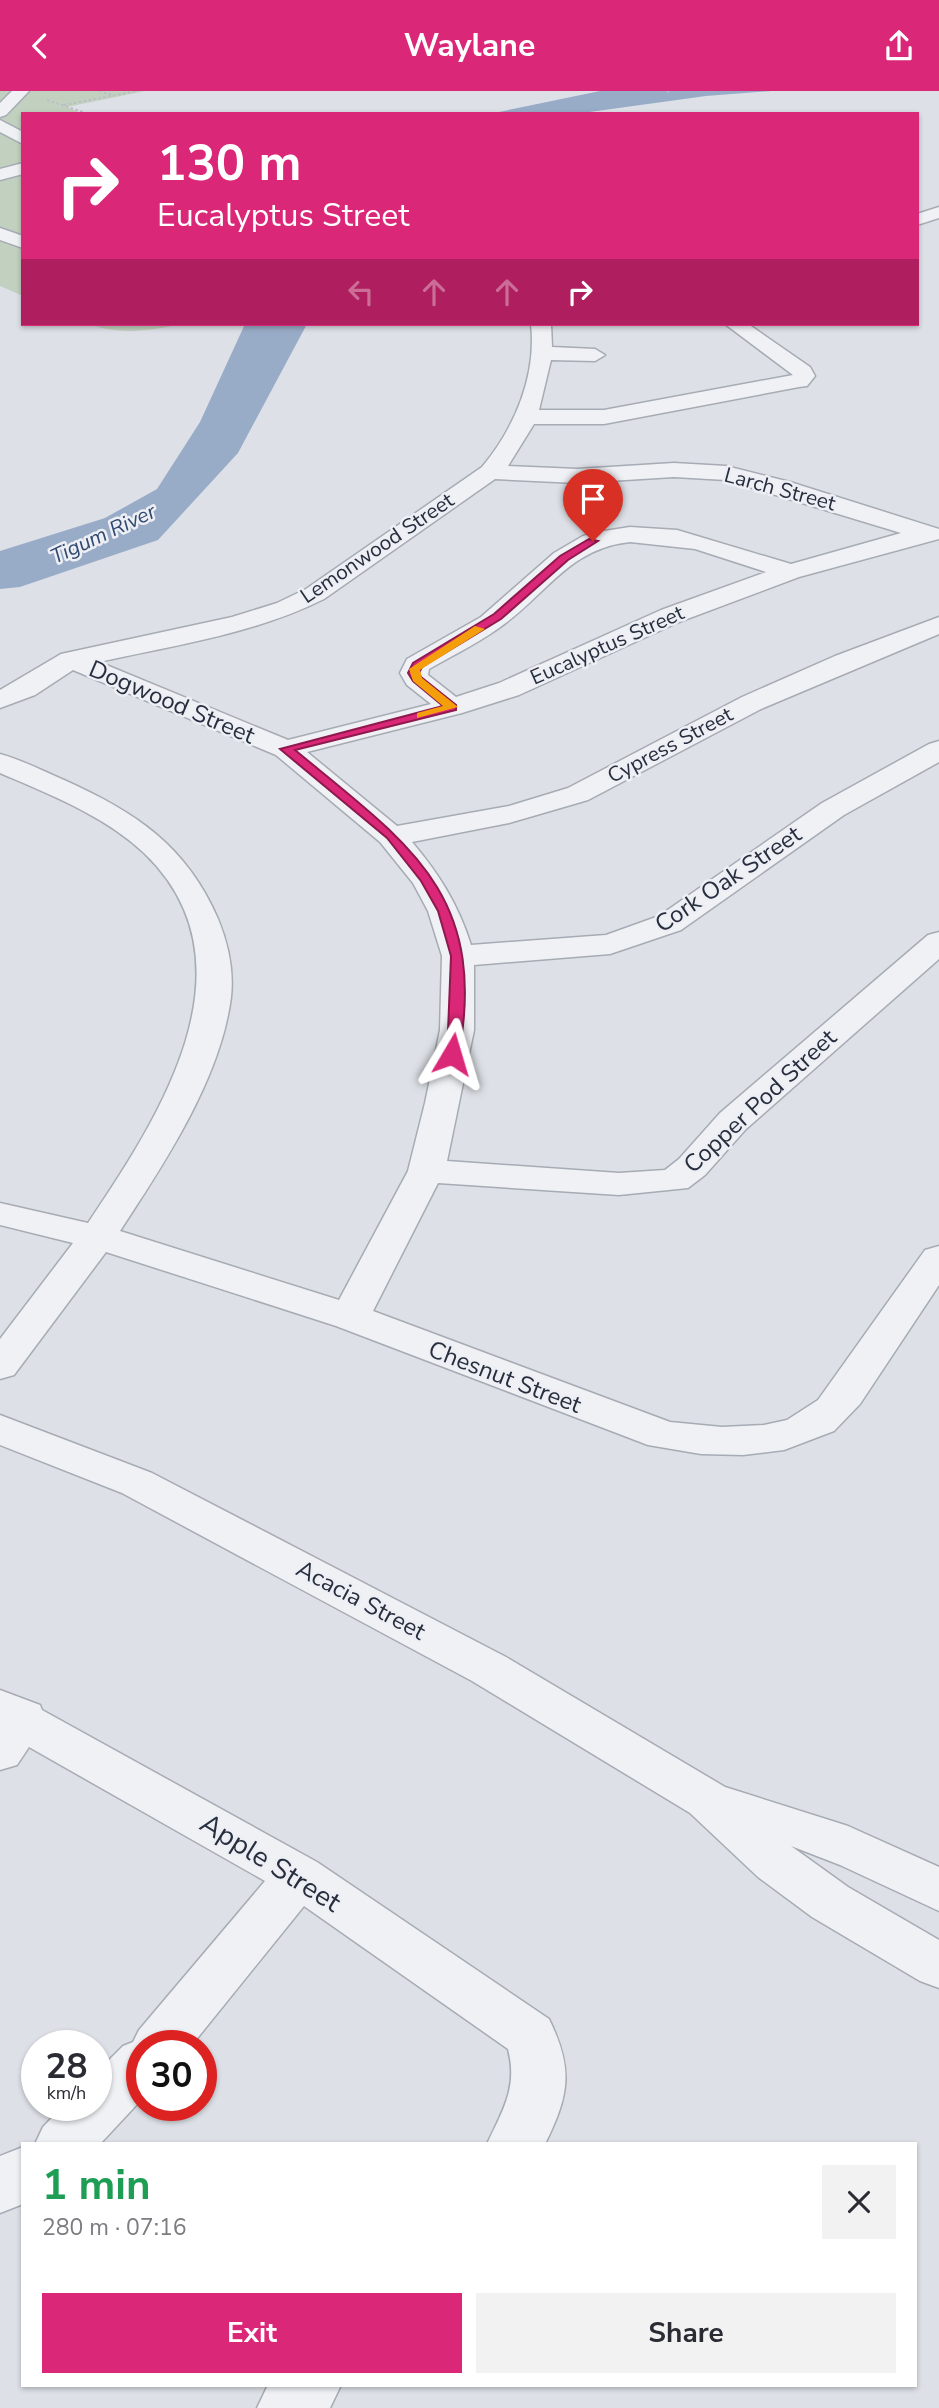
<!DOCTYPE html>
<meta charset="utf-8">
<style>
body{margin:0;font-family:"Nunito Sans",sans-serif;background:#f2f2f3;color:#2b2b33;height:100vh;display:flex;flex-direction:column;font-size:26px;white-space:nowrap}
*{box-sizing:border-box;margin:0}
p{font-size:23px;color:#7c7c81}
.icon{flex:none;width:38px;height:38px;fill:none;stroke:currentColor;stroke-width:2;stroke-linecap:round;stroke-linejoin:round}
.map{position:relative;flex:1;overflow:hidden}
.side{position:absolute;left:21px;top:2051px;width:896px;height:245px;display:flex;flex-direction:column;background:#fff;border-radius:0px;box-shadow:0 2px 5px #0004}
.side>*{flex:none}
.guide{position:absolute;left:21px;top:21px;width:898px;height:214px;border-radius:0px;box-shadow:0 2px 5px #0004;background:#db2777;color:#fff;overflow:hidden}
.speed{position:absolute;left:21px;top:1939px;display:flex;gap:14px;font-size:35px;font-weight:700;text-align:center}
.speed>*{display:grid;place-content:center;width:91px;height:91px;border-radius:50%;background:#fff;box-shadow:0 2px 5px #0004;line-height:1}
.speed small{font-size:18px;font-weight:400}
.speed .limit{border:10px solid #d22;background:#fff;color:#111}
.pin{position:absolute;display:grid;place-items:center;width:60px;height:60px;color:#fff;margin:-72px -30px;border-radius:50% 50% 50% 0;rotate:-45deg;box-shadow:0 0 7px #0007}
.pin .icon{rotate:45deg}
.me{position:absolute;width:77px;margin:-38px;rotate:7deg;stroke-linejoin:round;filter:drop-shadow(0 0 5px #0008)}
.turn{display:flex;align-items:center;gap:24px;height:147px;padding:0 21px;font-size:32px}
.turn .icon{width:91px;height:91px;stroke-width:2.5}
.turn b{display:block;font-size:49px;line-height:60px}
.lanes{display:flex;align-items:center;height:66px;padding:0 21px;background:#0003;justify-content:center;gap:35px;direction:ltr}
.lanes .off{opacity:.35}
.round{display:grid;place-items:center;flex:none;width:74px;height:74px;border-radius:0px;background:#f2f2f3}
.headline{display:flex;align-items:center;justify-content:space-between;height:119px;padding:0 21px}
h1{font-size:42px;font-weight:700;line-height:52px;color:#1e9e55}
.action{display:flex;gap:14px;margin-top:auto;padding:14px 21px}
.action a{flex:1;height:80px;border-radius:0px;background:#db2777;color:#fff;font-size:28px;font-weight:700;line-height:80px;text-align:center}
.action a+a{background:#f2f2f3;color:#2b2b33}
header{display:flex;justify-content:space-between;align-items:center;height:91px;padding:0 21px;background:#db2777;color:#fff;font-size:32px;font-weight:700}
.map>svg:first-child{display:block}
.green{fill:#c2d1bf}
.water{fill:#99acc7}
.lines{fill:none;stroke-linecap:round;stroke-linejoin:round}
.minor-casing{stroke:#a6abb4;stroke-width:3}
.path{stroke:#bcbec5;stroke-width:2;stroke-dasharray:2.5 2.5;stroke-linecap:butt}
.minor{fill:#f0f1f5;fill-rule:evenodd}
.route{fill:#db2777;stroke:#8e194d;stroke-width:2}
.slow{fill:#f59e0b}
.labels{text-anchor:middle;stroke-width:5;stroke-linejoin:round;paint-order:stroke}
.far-street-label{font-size:21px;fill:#272e3d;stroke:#edeff5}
.far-water-label{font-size:21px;font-style:italic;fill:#324a70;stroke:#edeff5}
.street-label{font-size:24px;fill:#272e3d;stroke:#edeff5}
.near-street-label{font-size:28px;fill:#272e3d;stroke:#edeff5}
</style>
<header><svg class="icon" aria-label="back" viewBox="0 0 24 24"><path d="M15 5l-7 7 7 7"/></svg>Waylane<svg class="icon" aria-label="share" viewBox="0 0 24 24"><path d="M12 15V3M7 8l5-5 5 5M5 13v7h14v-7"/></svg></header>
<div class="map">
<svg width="939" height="2317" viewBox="0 0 939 2317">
<rect width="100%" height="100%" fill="#dde1e7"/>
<g class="green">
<polygon points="0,0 145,0 67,16 83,23 23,23 23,205 0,195"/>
<path d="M90 233H183C152 239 120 245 90 233Z"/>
</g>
<g class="water">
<polygon points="600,0 772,0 706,5 575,23 489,23"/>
<polygon points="245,233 307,233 238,362 158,449 20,496 0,498 0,460 105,427 157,398 200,331"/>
</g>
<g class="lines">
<defs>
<g id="minor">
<polygon points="12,0 29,0 6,24 0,26 0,12"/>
<polygon points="0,29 23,41 23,53 0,41"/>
<polygon points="23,72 23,83 0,89 0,78"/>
<polygon points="939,116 939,127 917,134 917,123"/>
<polygon points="0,137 23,145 23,157 0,149"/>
<path d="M531 233H551L552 256 595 258 605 264 595 270 551 269 539 319H604L793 284 725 233H748L810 276 815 285 807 295 799 296 604 333H534L508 375 577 378 674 372 726 375 790 391 939 438V448L799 486 679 531 519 604 462 622 307 661 397 735 509 715 568 697 742 606 835 565 939 526V543L761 618 588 709 509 732 412 751C439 783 458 813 471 854L606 844 659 825 822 712 929 653 939 650V671L844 724 681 839 610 863 474 874V939L447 1070 619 1082 665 1079 679 1068 720 1022 928 844 939 841V868L746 1038 705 1084 688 1097 619 1104 438 1092 373 1220 670 1331 722 1336 764 1334 787 1329 818 1309 925 1159 939 1155V1194L860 1313 834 1340 784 1359 743 1364 701 1363 648 1354 336 1235 106 1161 14 1284 0 1288V1248L73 1152 0 1134V1112L88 1132C158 1028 260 873 144 762 105 725 49 703 0 682V663C22 669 43 680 64 689 135 721 186 754 218 828 228 852 234 879 231 906 221 987 164 1073 120 1140L339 1209 408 1080 425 1012 440 939 442 865 428 820 413 792 380 751 276 664 73 579 35 604 0 617V599L61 563 232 526 277 512 306 498 482 376C514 338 537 285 531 233ZM674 386 726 389 901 442 791 473 677 439 630 436 598 441 583 445 554 462 481 526 407 568 400 582 407 594 431 613 288 649 99 571C175 554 254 543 324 508L495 388 577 392ZM630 451 695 458 766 481 661 519 499 592 456 606 428 584 429 578C455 563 483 550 507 531 550 498 572 457 630 451Z"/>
<polygon points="0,1324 152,1382 506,1566 725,1696 848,1735 939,1776 939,1820 840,1774 791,1755 848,1796 939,1849 939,1897 920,1890 812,1826 758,1786 690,1722 472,1590 122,1402 0,1354"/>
<path d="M0 1599 40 1614 42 1619 317 1771 549 1928C574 1979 569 2004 545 2053H487C503 2019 518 1996 508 1958L304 1815 191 1955H142V2008L100 2053H35L43 2036 64 2014H96V1982L123 1955 133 1951 139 1939 265 1790 29 1656 17 1674 0 1679Z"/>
<polygon points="23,2056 23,2113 0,2122 0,2065"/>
<polygon points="268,2294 341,2294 330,2317 257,2317"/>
</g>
</defs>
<use href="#minor" class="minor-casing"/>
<g class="path">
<polyline points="99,0 112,4"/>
<polyline points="667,0 670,1"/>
<polyline points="47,9 89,23"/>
<polyline points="64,14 137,0"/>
</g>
<use href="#minor" class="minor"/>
</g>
<path class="route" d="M589 448 598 450 568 469 501 528 422 576 419 582 421 586 456 614V619L295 659C407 752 488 801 459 963L447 966 451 865 438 820 421 790 387 747 280 658 443 615 413 590 408 582 413 572 494 523 560 465Z"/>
<polygon class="slow" points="475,535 485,538 420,579 422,587 458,616 417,627 417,622 443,615 413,590 409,578"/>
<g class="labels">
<g class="far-street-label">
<text transform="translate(780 398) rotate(15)" y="7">Larch Street</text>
<text transform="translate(377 457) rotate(-34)" y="7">Lemonwood Street</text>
<text transform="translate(607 554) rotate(-24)" y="7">Eucalyptus Street</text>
<text transform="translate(670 654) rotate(-28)" y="7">Cypress Street</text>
</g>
<g class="far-water-label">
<text transform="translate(103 443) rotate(-25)" y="7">Tigum River</text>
</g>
<g class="street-label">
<text transform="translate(172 611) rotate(23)" y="8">Dogwood Street</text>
<text transform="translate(728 788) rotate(-34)" y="8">Cork Oak Street</text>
<text transform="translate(760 1010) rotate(-43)" y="8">Copper Pod Street</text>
<text transform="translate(505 1286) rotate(21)" y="8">Chesnut Street</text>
<text transform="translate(361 1509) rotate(28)" y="8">Acacia Street</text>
</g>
<g class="near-street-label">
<text transform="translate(271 1771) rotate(32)" y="10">Apple Street</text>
</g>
</g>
</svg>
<div class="speed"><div>28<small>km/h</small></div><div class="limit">30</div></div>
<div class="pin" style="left:593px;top:450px;background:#d93025"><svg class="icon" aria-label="arrive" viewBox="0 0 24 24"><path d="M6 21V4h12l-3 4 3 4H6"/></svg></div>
<svg class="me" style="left:452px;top:963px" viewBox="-20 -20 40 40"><path d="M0-17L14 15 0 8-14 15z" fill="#db2777" stroke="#fff" stroke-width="4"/></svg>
<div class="guide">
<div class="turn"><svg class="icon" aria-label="right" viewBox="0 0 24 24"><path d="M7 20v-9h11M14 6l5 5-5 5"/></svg><div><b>130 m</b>Eucalyptus Street</div></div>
<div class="lanes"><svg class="icon off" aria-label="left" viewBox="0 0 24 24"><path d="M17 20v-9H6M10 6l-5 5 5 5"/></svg><svg class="icon off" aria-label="ahead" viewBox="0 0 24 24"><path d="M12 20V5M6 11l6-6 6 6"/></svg><svg class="icon off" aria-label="ahead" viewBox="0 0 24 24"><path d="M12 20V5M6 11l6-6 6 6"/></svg><svg class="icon" aria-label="right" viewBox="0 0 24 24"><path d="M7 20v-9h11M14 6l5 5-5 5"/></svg></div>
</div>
<section class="side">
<div class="headline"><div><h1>1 min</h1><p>280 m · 07:16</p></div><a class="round"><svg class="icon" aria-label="close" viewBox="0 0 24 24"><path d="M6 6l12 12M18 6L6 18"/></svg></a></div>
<div class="action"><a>Exit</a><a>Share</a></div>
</section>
</div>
